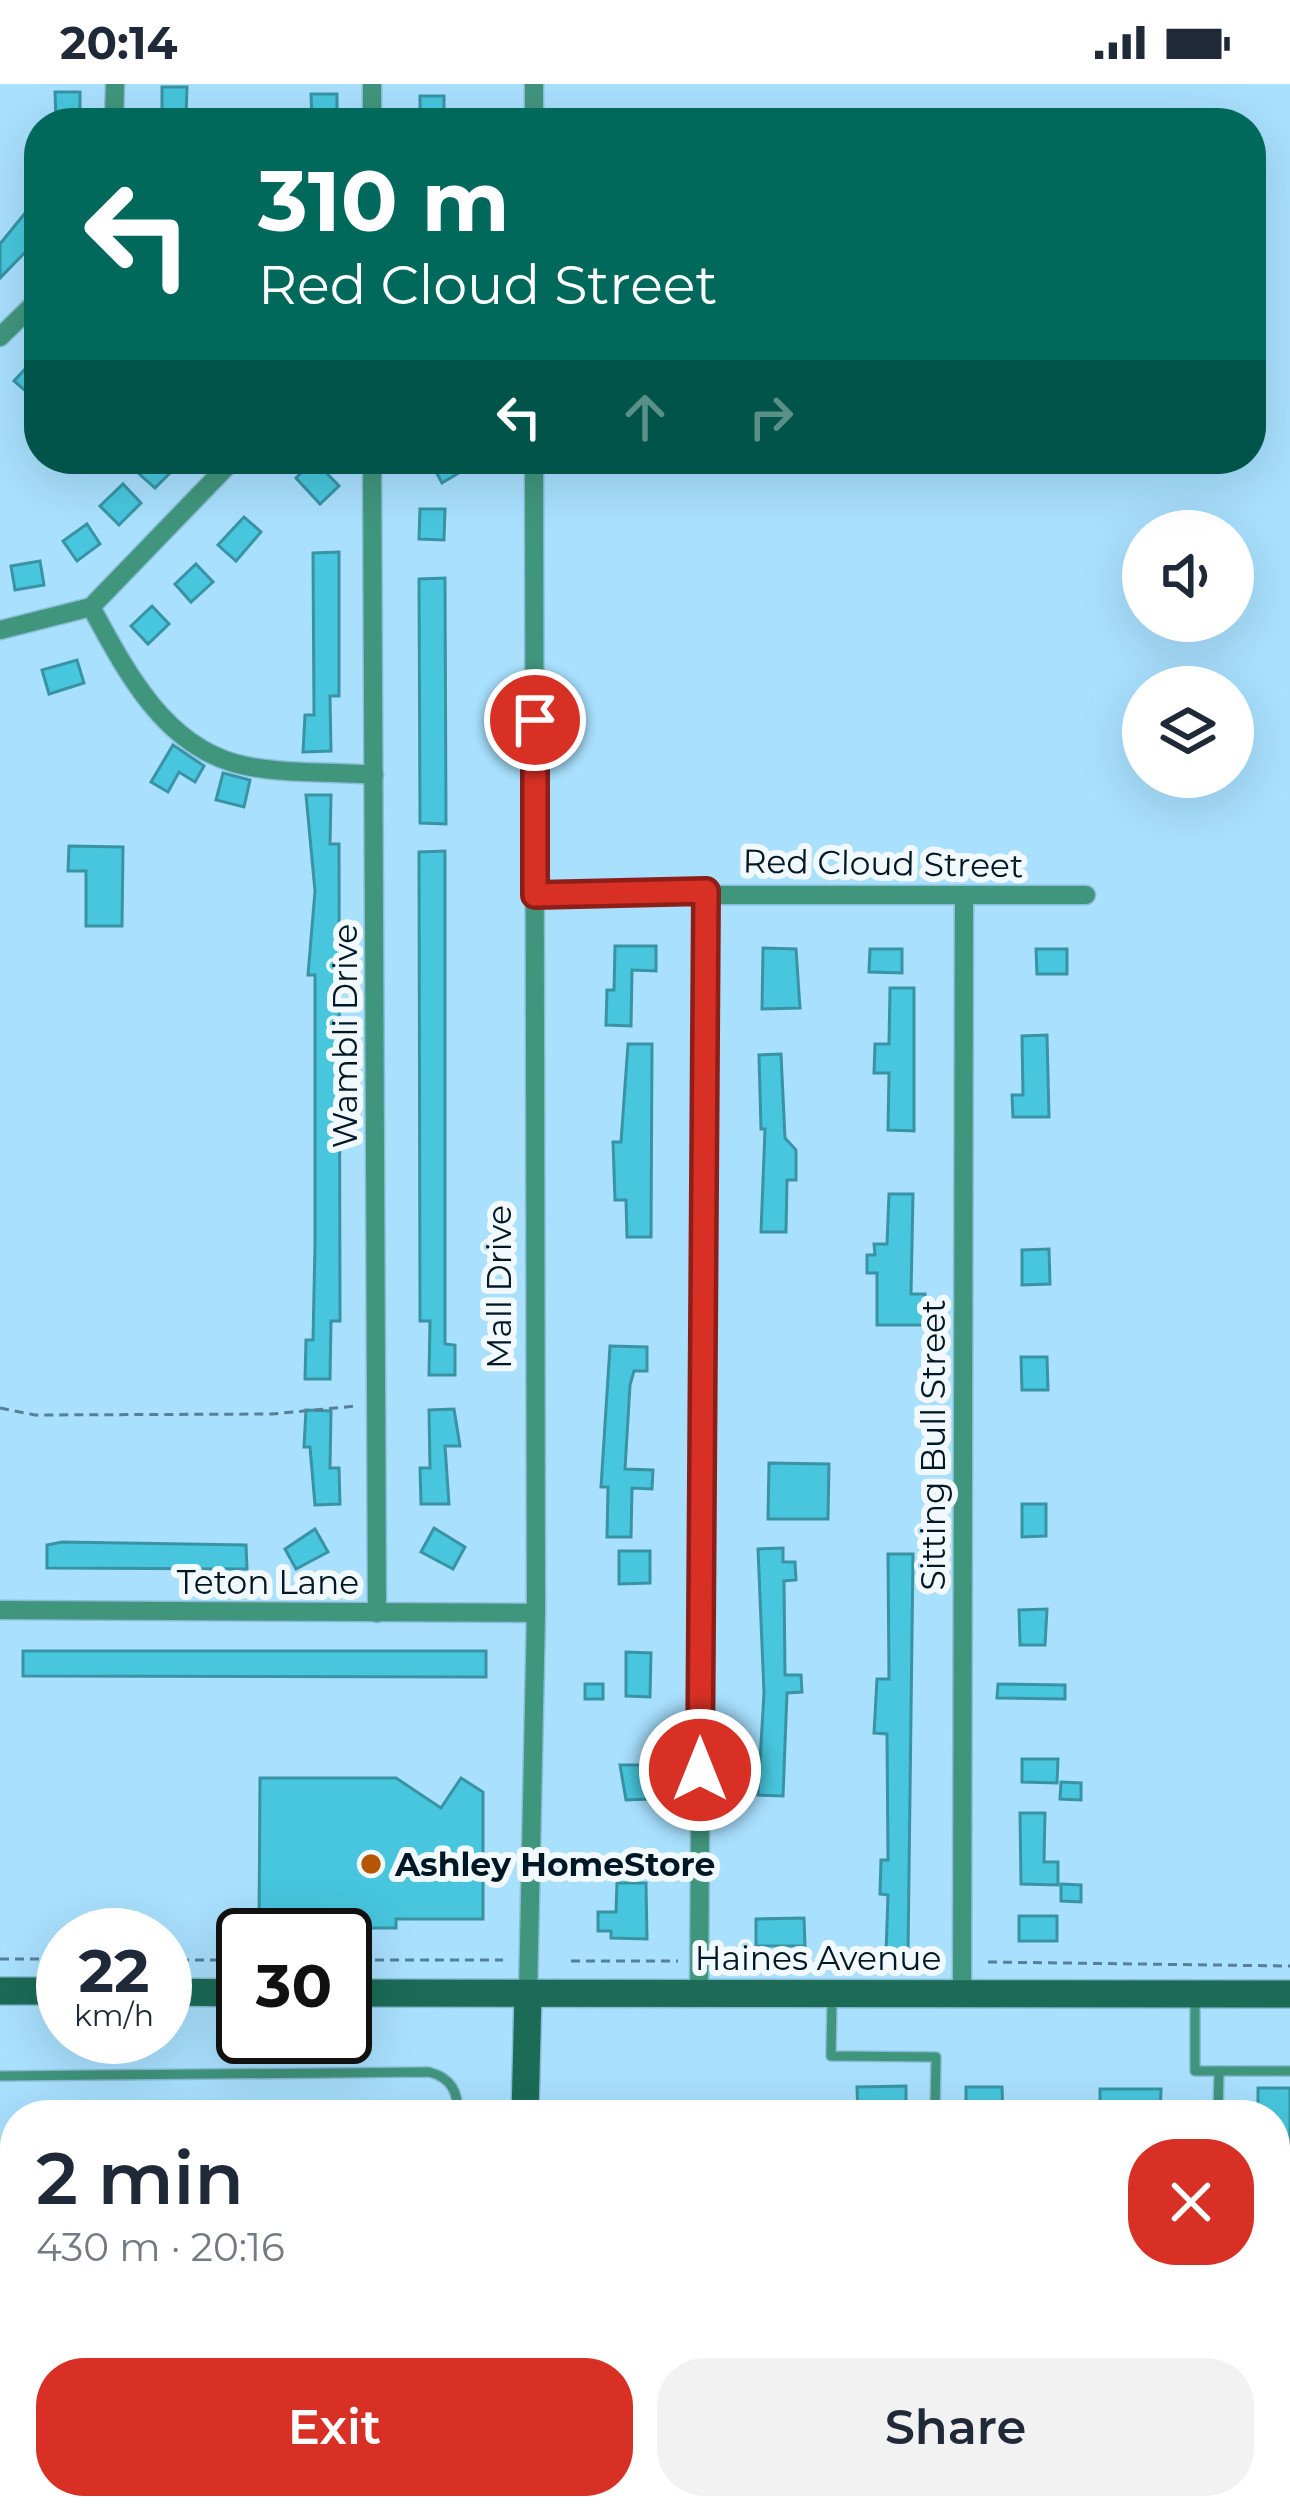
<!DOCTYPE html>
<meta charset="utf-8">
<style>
body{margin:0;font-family:Montserrat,sans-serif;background:#f2f2f3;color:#1f2937;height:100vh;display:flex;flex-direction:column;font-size:45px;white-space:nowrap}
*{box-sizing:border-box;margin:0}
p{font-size:39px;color:#747a83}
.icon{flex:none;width:66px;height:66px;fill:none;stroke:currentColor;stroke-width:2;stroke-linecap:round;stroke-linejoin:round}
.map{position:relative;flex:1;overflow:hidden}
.sheet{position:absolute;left:0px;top:2016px;width:1290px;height:420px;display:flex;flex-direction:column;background:#fff;border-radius:48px 48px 0 0;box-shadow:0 12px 48px #0002}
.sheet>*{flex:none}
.hud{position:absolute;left:24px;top:24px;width:1242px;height:366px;border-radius:48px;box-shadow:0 12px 48px #0002;background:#00695c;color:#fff;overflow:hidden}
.tools{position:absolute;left:1122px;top:426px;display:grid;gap:24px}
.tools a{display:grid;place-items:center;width:132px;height:132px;border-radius:50%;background:#fff;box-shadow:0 12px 48px #0002;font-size:60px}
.speed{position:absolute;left:36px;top:1824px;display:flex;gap:24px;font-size:60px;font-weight:700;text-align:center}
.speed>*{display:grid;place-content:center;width:156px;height:156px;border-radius:50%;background:#fff;box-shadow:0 12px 48px #0002;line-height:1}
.speed small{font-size:30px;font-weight:400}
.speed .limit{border:6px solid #111;border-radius:18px;background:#fff;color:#111}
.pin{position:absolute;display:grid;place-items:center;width:102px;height:102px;color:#fff;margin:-51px;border:6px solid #fff;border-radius:50%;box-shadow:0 3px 12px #0007}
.me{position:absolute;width:132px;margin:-66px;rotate:0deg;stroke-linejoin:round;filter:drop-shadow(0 0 9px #0008)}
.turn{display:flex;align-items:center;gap:42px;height:252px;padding:0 36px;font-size:54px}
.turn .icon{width:156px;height:156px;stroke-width:2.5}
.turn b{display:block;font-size:84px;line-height:102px}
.lanes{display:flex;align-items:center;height:114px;padding:0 36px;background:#0003;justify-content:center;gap:60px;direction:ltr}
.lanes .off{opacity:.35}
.round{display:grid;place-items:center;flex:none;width:126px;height:126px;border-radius:48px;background:#f2f2f3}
.summary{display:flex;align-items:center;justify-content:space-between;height:204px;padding:0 36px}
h1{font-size:72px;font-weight:600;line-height:90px}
.primary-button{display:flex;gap:24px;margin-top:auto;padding:24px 36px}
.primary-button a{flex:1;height:138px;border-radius:48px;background:#d93025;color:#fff;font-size:48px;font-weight:600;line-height:138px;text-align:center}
.primary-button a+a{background:#f2f2f3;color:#1f2937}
.status{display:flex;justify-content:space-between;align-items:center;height:84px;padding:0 60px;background:#fff;direction:ltr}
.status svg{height:33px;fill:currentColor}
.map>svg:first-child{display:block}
.green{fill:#f9b68d}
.building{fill:#47c6dd;stroke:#3993a4;stroke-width:3}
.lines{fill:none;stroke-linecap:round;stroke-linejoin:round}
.service-casing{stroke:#8abcd7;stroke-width:12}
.minor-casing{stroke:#8abcd7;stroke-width:21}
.secondary-casing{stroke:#8abcd7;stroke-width:30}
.path{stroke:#577f95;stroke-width:3;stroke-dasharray:9 6;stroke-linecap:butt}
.service{stroke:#40957d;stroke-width:9}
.minor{stroke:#40957d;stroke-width:18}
.secondary{stroke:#1b6b57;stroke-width:27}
.route-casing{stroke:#8d1f18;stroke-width:30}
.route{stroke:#d93025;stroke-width:21}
.poi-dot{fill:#b55702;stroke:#f2f9fd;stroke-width:4.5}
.labels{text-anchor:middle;stroke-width:12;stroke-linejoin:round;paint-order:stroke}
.street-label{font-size:33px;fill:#001825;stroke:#f2f9fd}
.poi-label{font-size:33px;font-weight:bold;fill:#001825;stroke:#f2f9fd;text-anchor:start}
</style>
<div class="status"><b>20:14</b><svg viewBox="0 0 49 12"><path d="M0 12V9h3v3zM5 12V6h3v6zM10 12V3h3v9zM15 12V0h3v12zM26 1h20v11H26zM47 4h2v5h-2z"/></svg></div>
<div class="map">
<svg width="1290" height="2436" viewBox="0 0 1290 2436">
<rect width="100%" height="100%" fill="#a8e0fe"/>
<polygon class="green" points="1275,2312 1290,2312 1290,2436 554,2436 554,2421 1275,2421"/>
<g class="building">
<polygon points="162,3 187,3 186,33 162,33"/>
<polygon points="55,8 80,8 80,38 56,38"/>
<polygon points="311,10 337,10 337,39 312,39"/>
<rect x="420" y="12" width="24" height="27"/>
<polygon points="30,123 39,132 39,154 0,194 0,160"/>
<polygon points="39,270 39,319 14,297"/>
<polygon points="150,375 184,375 155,404 137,388"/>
<polygon points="429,375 482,375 442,399"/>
<polygon points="314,376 339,402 320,420 296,394"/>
<polygon points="123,400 141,419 119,441 100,422"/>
<polygon points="420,425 445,425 444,456 419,455"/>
<polygon points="244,433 261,448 236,477 218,461"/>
<polygon points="87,440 100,460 77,477 63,457"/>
<polygon points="339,468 339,612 330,612 331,667 303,668 305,631 314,631 313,469"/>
<polygon points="40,477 44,501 15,506 11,482"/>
<polygon points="196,480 213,498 191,518 175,500"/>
<polygon points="445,494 446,740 420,739 419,495"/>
<polygon points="152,522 169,540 148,560 131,542"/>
<polygon points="77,576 84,599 49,610 42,586"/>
<polygon points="173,661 204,682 195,698 179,688 168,708 151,698"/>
<polygon points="223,689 250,696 244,723 216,716"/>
<polygon points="306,711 331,711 330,760 339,760 340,1237 331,1237 330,1295 305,1295 306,1256 313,1256 315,1160 315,891 308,891 315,807"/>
<polygon points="69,762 123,763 122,842 86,842 86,787 68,787"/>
<polygon points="445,767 445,1260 455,1261 455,1291 429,1291 430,1237 420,1237 419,768"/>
<polygon points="615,862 656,862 656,887 632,886 631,942 606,941 607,906 614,906"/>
<polygon points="763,864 796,865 800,924 762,925"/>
<polygon points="870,865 902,865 902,889 869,888"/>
<polygon points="1036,865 1067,865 1067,890 1037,890"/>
<polygon points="890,904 914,904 914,1047 888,1046 889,989 874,989 875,960 889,960"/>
<polygon points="1047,951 1049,1033 1013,1033 1012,1011 1023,1011 1022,952"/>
<polygon points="628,960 652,960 651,1153 627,1153 626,1116 615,1116 613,1058 621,1058"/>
<polygon points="781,970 785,1054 796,1066 796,1096 787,1096 786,1148 761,1148 765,1045 761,1045 759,971"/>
<polygon points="889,1110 913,1110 911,1210 925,1210 925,1241 877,1241 877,1189 867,1189 867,1171 875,1171 874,1160 887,1160"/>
<polygon points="1049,1165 1050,1200 1022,1201 1022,1166"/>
<polygon points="610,1262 647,1263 647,1287 634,1287 630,1301 625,1385 653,1386 652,1405 632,1404 631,1453 607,1453 608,1403 601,1403"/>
<polygon points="1021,1273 1047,1273 1048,1306 1022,1306"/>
<polygon points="454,1325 460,1362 445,1362 449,1420 421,1420 420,1384 430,1384 429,1326"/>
<polygon points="306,1326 331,1327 330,1384 339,1384 340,1420 315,1421 310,1363 304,1363"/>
<polygon points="769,1379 829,1380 828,1435 768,1435"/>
<polygon points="1022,1420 1046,1420 1046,1452 1022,1453"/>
<polygon points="434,1444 465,1463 453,1485 421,1468"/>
<polygon points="315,1445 328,1468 296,1485 285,1465"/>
<polygon points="62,1458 246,1461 247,1485 47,1484 47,1461"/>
<polygon points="783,1464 783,1478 795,1478 796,1496 784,1497 785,1591 801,1591 802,1608 787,1609 783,1712 758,1711 764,1609 758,1465"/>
<polygon points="619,1467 650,1467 650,1499 619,1500"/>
<polygon points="888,1470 913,1470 908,1870 886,1869 888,1811 880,1810 881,1776 888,1776 887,1650 874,1649 877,1595 889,1595"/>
<polygon points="1047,1525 1045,1561 1020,1561 1019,1526"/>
<polygon points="23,1567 486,1567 486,1593 23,1592"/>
<polygon points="626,1568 651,1569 650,1613 626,1612"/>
<rect x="585" y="1600" width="18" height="15"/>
<polygon points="998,1600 1065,1601 1065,1615 997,1614"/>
<polygon points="1022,1675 1058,1675 1057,1699 1022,1698"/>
<polygon points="620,1681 651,1681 651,1715 626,1716"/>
<polygon points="260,1694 396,1694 441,1724 461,1694 483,1708 483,1835 396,1835 396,1844 259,1844"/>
<polygon points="1061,1698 1081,1699 1081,1716 1060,1715"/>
<polygon points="1020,1729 1045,1729 1044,1778 1058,1778 1058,1801 1021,1800"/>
<polygon points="617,1799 646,1799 647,1855 611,1854 611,1847 598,1847 598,1828 616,1828"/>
<polygon points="1061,1800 1081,1801 1081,1818 1061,1817"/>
<rect x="1019" y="1832" width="38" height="25"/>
<polygon points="804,1834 805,1862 756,1862 756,1835"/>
<polygon points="906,2002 906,2031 858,2031 857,2003"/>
<polygon points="966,2003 1002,2003 1003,2031 966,2031"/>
<polygon points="1258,2004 1290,2004 1290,2130 1275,2130 1275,2031 1258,2031"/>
<polygon points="1100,2005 1161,2005 1160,2031 1100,2031"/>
<rect x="0" y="2290" width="15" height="90"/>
<rect x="31" y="2421" width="405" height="15"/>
</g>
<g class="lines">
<defs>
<g id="service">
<polyline points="1195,1913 1195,1987 1290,1987"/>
<polyline points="832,1916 831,1972 936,1973 935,2031"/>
<path d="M0 1992 429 1988C452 1994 458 2008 458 2031"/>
<polyline points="1218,2031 1219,1987"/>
<polyline points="1275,2155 1290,2156"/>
<polyline points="0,2246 15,2246"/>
<polyline points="454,2436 454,2421"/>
</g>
<g id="minor">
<polyline points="114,39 115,0"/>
<polyline points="372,39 372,0"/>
<polyline points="534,39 534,0"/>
<polyline points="0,253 39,215"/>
<polyline points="372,375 377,1529"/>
<path d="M91 523C124 583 161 658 234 679 276 691 330 687 374 691"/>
<polyline points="0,546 91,523 234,375"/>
<polyline points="535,811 1086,811"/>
<polyline points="0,1526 536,1529"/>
<polyline points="528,1910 536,1529 534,375"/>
<polyline points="699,1910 706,807"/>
<polyline points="962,1911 964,811"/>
</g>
<g id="secondary">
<polyline points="0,1907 63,1907"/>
<polyline points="165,1908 243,1909"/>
<polyline points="345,1909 1290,1910"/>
<polyline points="525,2031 528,1910"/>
<polyline points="524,2436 524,2421"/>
</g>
</defs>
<use href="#service" class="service-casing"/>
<use href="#minor" class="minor-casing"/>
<use href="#secondary" class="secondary-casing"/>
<g class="path">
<polyline points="0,1324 35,1331 272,1330 356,1322"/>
<polyline points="0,1875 63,1875"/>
<polyline points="165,1876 243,1876"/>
<polyline points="345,1876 503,1876"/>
<polyline points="571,1877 678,1877"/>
<polyline points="724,1877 942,1878"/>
<polyline points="988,1878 1290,1882"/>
</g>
<use href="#service" class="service"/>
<use href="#minor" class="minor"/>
<use href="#secondary" class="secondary"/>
</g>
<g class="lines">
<defs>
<polyline id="route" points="535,636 535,811 706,807 700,1686"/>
</defs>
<use href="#route" class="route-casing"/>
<use href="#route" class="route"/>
</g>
<circle class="poi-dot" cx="371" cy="1780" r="12"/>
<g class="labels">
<g class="street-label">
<text transform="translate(883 779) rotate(1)" y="12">Red Cloud Street</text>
<text transform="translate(345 952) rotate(-90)" y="12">Wambli Drive</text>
<text transform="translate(499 1203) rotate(-90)" y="12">Mall Drive</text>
<text transform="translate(933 1361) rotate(-90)" y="12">Sitting Bull Street</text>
<text x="268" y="1510">Teton Lane</text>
<text x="818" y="1886">Haines Avenue</text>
</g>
<g class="poi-label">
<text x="395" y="1792">Ashley HomeStore</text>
</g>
</g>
</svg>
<div class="tools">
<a><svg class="icon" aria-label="sound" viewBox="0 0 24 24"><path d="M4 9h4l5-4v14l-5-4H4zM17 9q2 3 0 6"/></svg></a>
<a><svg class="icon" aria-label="layers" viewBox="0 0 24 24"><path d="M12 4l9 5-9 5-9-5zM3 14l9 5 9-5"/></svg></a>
</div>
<div class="speed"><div>22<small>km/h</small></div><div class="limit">30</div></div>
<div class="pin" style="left:535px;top:636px;background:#d93025"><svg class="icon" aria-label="arrive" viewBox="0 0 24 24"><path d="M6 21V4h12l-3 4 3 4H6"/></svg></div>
<svg class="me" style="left:700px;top:1686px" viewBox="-20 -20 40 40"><circle r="17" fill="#d93025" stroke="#fff" stroke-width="3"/><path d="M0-11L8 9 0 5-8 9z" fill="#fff"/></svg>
<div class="hud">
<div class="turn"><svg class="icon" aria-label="left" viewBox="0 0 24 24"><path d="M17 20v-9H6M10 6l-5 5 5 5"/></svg><div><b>310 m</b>Red Cloud Street</div></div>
<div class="lanes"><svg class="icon" aria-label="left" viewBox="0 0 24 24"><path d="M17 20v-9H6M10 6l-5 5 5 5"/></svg><svg class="icon off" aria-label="ahead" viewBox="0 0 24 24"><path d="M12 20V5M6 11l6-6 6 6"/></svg><svg class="icon off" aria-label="right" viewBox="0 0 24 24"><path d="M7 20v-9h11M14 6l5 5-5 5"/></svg></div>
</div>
<section class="sheet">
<div class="summary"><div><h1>2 min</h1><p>430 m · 20:16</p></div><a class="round" style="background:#d93025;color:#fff"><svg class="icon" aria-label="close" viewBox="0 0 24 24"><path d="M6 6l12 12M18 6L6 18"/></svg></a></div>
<div class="primary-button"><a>Exit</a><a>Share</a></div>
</section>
</div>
